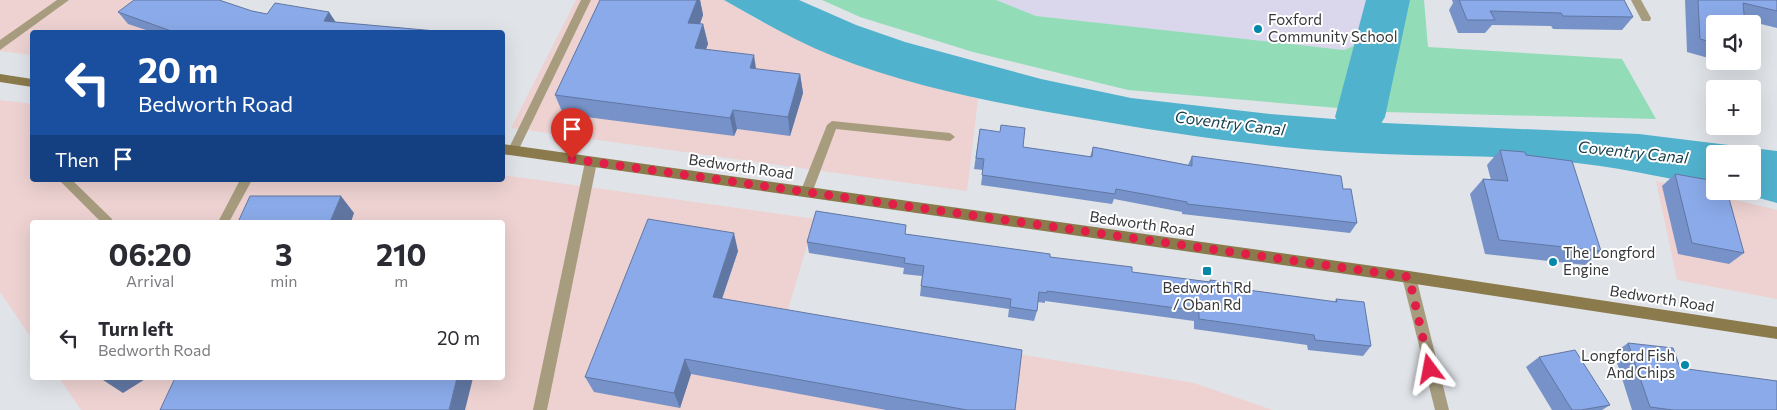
<!DOCTYPE html>
<meta charset="utf-8">
<style>
body{margin:0;font-family:Commissioner,sans-serif;background:#f2f2f3;color:#2b2b33;height:100vh;display:flex;flex-direction:column;font-size:19px;white-space:nowrap}
*{box-sizing:border-box;margin:0}
p{font-size:16px;color:#7c7c81}
.icon{flex:none;width:28px;height:28px;fill:none;stroke:currentColor;stroke-width:2;stroke-linecap:round;stroke-linejoin:round}
.map{position:relative;flex:1;overflow:hidden}
.panel{position:absolute;left:30px;top:220px;width:475px;height:160px;display:flex;flex-direction:column;background:#fff;border-radius:5px;box-shadow:0 5px 20px #0002}
.panel>*{flex:none}
.guide{position:absolute;left:30px;top:30px;width:475px;height:152px;border-radius:5px;box-shadow:0 5px 20px #0002;background:#1a4fa0;color:#fff;overflow:hidden}
.tools{position:absolute;left:1706px;top:15px;display:grid;gap:10px}
.tools a{display:grid;place-items:center;width:55px;height:55px;border-radius:5px;background:#fff;box-shadow:0 5px 20px #0002;font-size:25px}
.pin{position:absolute;display:grid;place-items:center;width:42px;height:42px;color:#fff;margin:-51px -21px;border-radius:50% 50% 50% 0;rotate:-45deg;box-shadow:0 0 5px #0007}
.pin .icon{rotate:45deg}
.me{position:absolute;width:55px;margin:-28px;rotate:347deg;stroke-linejoin:round;filter:drop-shadow(0 0 4px #0008)}
.turn{display:flex;align-items:center;gap:18px;height:105px;padding:0 25px;font-size:22px}
.turn .icon{width:65px;height:65px;stroke-width:2.5}
.turn b{display:block;font-size:35px;line-height:42px}
.then{display:flex;align-items:center;height:48px;padding:0 25px;background:#0003;gap:10px;font-size:19px}
.eta{display:flex;justify-content:space-evenly;align-items:center;height:85px;text-align:center}
.eta b{font-size:30px;font-weight:700;line-height:35px}
ul{padding:0;list-style:none}
li{display:flex;align-items:center;gap:15px;height:65px;padding:0 25px}
li div{flex:1}
li b{display:block;font-size:19px}
li em{font-style:normal}
.map>svg:first-child{display:block}
.industrial{fill:#edd2d1}
.education{fill:#dad6ec}
.green{fill:#92dcb8}
.water{fill:#51b2ce}
.lines{fill:none;stroke-linecap:round;stroke-linejoin:round}
.river{fill:#51b2ce;fill-rule:evenodd}
.service{fill:#a79c7e;fill-rule:evenodd}
.minor{fill:#a79c7e;fill-rule:evenodd}
.secondary{fill:#8a7a4c;fill-rule:evenodd}
.wall{fill:#7792c8}
.shaded-wall{fill:#6177a3}
.building{fill:#8aaae9;stroke:#6177a3}
.route{stroke:#e11d48;stroke-width:9;stroke-dasharray:0 16.2}
.poi-dot{fill:#0488aa;stroke:#fff;stroke-width:2}
.labels{text-anchor:middle;stroke-width:4;stroke-linejoin:round;paint-order:stroke}
.poi-label{font-size:15px;fill:#37383a;stroke:#fff;text-anchor:start}
.street-label{font-size:15px;fill:#37383a;stroke:#fff}
.water-label{font-size:16px;font-style:italic;fill:#17424e;stroke:#fff}
</style>
<div class="map">
<svg width="1777" height="410" viewBox="0 0 1777 410">
<rect width="100%" height="100%" fill="#e0e3e8"/>
<g class="industrial">
<polygon points="0,0 210,0 168,32 32,32 32,55 0,51"/>
<polygon points="576,0 724,0 758,20 833,56 898,78 978,99 967,191 511,128"/>
<polygon points="0,100 32,104 32,180 502,180 503,175 815,219 786,316 1194,383 1273,410 81,410 59,378 502,378 502,222 32,222 32,339 0,292"/>
<polygon points="1656,181 1777,210 1777,299 1677,280"/>
</g>
<polygon class="education" points="996,0 1372,0 1366,41 1344,50 1036,16"/>
<polygon class="green" points="822,0 996,0 1036,16 1344,50 1366,41 1372,0 1424,0 1428,47 1622,59 1656,119 1385,112 1128,90 973,52 860,17"/>
<path class="water" d="M724 0H799L856 25 905 42 1041 79 1131 98 1270 114 1384 123 1639 134 1777 151V203L1734 191H1752V154H1715V188C1663 177 1612 166 1559 161 1488 154 1416 157 1344 152 1253 146 1161 132 1071 116 991 102 909 86 833 56 796 41 759 20 724 0Z"/>
<g class="lines">
<polygon class="river" points="1366,0 1410,0 1385,117 1377,130 1360,136 1343,130 1335,117"/>
<g class="service">
<polygon points="581,0 591,0 517,153 509,153 508,150"/>
<polygon points="832,121 950,133 955,137 950,141 836,129 812,193 810,196 802,196 800,193 827,125"/>
<polygon points="59,180 72,180 112,219 113,222 101,222"/>
<polygon points="240,180 252,180 229,222 218,222"/>
</g>
<g class="minor">
<polygon points="57,0 69,0 0,50 0,40"/>
<polygon points="1631,0 1641,0 1651,18 1650,21 1642,21"/>
<polygon points="591,157 595,159 597,162 547,410 533,410 585,162 587,159"/>
<polygon points="1409,271 1414,273 1416,277 1449,410 1435,410 1402,277 1404,273"/>
</g>
<g class="secondary">
<polygon points="0,74 32,79 32,87 0,82"/>
<polygon points="502,144 1409,271 1777,327 1777,339 1409,283 502,154"/>
</g>
</g>
<g class="wall">
<polygon points="600,0 700,0 703,15 700,24 703,24 708,44 706,49 756,69 800,74 803,93 790,136 737,129 734,136 563,114 555,95"/>
<polygon points="1452,0 1624,0 1633,17 1622,30 1553,29 1551,26 1492,25 1485,33 1458,33 1449,10 1453,3"/>
<polygon points="1685,0 1777,0 1777,28 1745,20 1745,24 1715,24 1715,56 1712,59 1687,52"/>
<polygon points="252,11 267,14 329,12 335,22 447,32 152,32 128,24 118,12"/>
<polygon points="980,129 1023,147 1090,157 1093,147 1188,165 1192,156 1343,189 1357,223 1350,233 1182,214 1182,212 1114,199 1112,204 981,185 983,170 974,169"/>
<polygon points="1500,150 1526,155 1601,251 1585,265 1485,254 1470,194 1483,179 1491,180 1487,165"/>
<polygon points="1675,174 1744,253 1729,264 1678,254 1662,186"/>
<polygon points="906,234 1050,257 1132,272 1209,282 1210,280 1248,290 1335,302 1336,299 1371,346 1363,356 1308,350 1307,345 1194,329 1194,321 1045,301 1045,303 1038,302 1037,311 1034,321 1008,317 1009,309 920,296 922,276 903,274 904,268 809,253 807,242"/>
<polygon points="738,251 722,299 1015,410 886,410 691,374 680,408 594,392 585,377"/>
<polygon points="1628,343 1680,368 1777,410 1632,410 1614,353"/>
<polygon points="1539,357 1610,405 1602,410 1552,410 1526,367"/>
</g>
<g class="shaded-wall">
<polygon points="697,0 700,0 703,15 693,42 688,23"/>
<polygon points="329,12 337,24 324,21"/>
<polygon points="703,24 708,44 699,67 695,48"/>
<polygon points="754,55 757,75 750,68"/>
<polygon points="800,74 803,93 790,136 788,117"/>
<polygon points="733,110 737,129 734,136 730,118"/>
<polygon points="341,196 354,213 351,222 330,222"/>
<polygon points="734,233 738,251 717,313 713,297"/>
<polygon points="685,359 691,374 680,408 674,393"/>
<polygon points="107,378 147,378 123,393 103,380"/>
<polygon points="457,378 473,378 465,410 449,410"/>
</g>
<g class="building">
<polygon points="134,0 219,0 252,11 267,14 275,3 329,12 324,21 447,32 174,32 118,12"/>
<polygon points="600,0 697,0 688,23 703,24 695,48 754,55 750,68 800,74 788,117 733,110 730,118 555,95"/>
<polygon points="1459,0 1624,0 1633,17 1563,16 1561,13 1490,11 1495,20 1467,20"/>
<polygon points="1698,0 1777,0 1777,11 1743,3 1745,24 1730,24 1723,22 1723,24 1715,24 1715,43 1700,39"/>
<polygon points="1001,125 1025,128 1023,147 1092,157 1093,147 1192,166 1192,156 1341,176 1343,189 1351,189 1357,223 1187,204 1187,202 1116,189 1115,194 982,175 984,159 976,158 980,129 1000,132"/>
<polygon points="1500,150 1525,152 1526,155 1572,161 1601,251 1499,240 1483,179 1508,181"/>
<polygon points="1675,174 1715,181 1715,191 1727,191 1744,253 1692,243"/>
<polygon points="250,196 341,196 330,222 238,222"/>
<polygon points="816,211 906,225 905,234 1050,254 1050,257 1132,267 1132,272 1210,282 1210,280 1248,285 1248,290 1337,302 1336,299 1364,302 1371,346 1315,340 1314,335 1199,319 1199,311 1047,291 1047,293 1039,292 1037,311 1010,307 1011,299 921,286 924,266 904,263 905,258 807,242"/>
<polygon points="648,219 734,233 713,297 1022,350 1015,410 967,410 685,359 674,393 585,377"/>
<polygon points="1628,343 1673,348 1680,368 1777,381 1777,410 1673,410 1650,407"/>
<polygon points="1575,350 1610,405 1581,410 1572,410 1539,357"/>
<polygon points="175,378 457,378 449,410 160,410"/>
</g>
<g class="lines">
<polyline class="route" points="572,159 1409,277 1430,369"/>
</g>
<g class="poi-dot">
<circle cx="1258" cy="29" r="5"/>
<circle cx="1553" cy="262" r="5"/>
<rect x="1202" y="266" width="10" height="10" rx="2.5"/>
<circle cx="1685" cy="365" r="5"/>
</g>
<g class="labels">
<g class="poi-label">
<text x="1268" y="25">Foxford<tspan x="1268" dy="17">Community School</tspan></text>
<text x="1563" y="258">The Longford<tspan x="1563" dy="17">Engine</tspan></text>
<text x="1207" y="293" text-anchor="middle">Bedworth Rd<tspan x="1207" dy="17">/ Oban Rd</tspan></text>
<text x="1675" y="361" text-anchor="end">Longford Fish<tspan x="1675" dy="17">And Chips</tspan></text>
</g>
<g class="street-label">
<text transform="translate(741 167) rotate(8)" y="5">Bedworth Road</text>
<text transform="translate(1142 224) rotate(8)" y="5">Bedworth Road</text>
<text transform="translate(1662 299) rotate(9)" y="5">Bedworth Road</text>
</g>
<g class="water-label">
<text transform="translate(1230 123) rotate(7)" y="6">Coventry Canal</text>
<text transform="translate(1633 152) rotate(6)" y="6">Coventry Canal</text>
</g>
</g>
</svg>
<div class="tools">
<a><svg class="icon" aria-label="sound" viewBox="0 0 24 24"><path d="M4 9h4l5-4v14l-5-4H4zM17 9q2 3 0 6"/></svg></a>
<a>+</a>
<a>−</a>
</div>
<div class="pin" style="left:572px;top:159px;background:#d93025"><svg class="icon" aria-label="arrive" viewBox="0 0 24 24"><path d="M6 21V4h12l-3 4 3 4H6"/></svg></div>
<svg class="me" style="left:1430px;top:369px" viewBox="-20 -20 40 40"><path d="M0-17L14 15 0 8-14 15z" fill="#e11d48" stroke="#fff" stroke-width="4"/></svg>
<div class="guide">
<div class="turn"><svg class="icon" aria-label="left" viewBox="0 0 24 24"><path d="M17 20v-9H6M10 6l-5 5 5 5"/></svg><div><b>20 m</b>Bedworth Road</div></div>
<div class="then">Then<svg class="icon" aria-label="arrive" viewBox="0 0 24 24"><path d="M6 21V4h12l-3 4 3 4H6"/></svg></div>
</div>
<section class="panel">
<div class="eta">
<div><b>06:20</b><p>Arrival</p></div>
<div><b>3</b><p>min</p></div>
<div><b>210</b><p>m</p></div>
</div>
<ul>
<li><svg class="icon" aria-label="left" viewBox="0 0 24 24"><path d="M17 20v-9H6M10 6l-5 5 5 5"/></svg><div><b>Turn left</b><p>Bedworth Road</p></div><em>20 m</em></li>
</ul>
</section>
</div>
